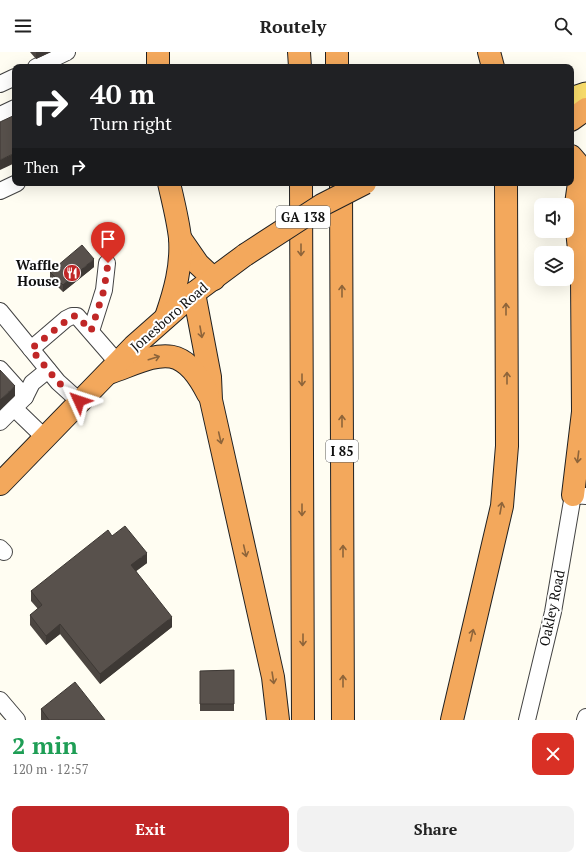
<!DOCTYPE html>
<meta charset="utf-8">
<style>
body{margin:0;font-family:"PT Serif",serif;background:#f2f2f2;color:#222;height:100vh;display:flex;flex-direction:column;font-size:15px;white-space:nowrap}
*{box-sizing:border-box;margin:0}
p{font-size:13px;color:#767676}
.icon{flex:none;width:22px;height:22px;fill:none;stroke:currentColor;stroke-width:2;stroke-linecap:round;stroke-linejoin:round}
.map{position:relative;height:668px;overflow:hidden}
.side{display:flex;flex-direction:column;background:#fff;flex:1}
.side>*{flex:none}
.hud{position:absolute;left:12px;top:12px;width:562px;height:122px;border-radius:8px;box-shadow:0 4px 16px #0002;background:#202124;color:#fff;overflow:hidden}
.controls{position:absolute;left:534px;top:146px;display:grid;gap:8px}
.controls a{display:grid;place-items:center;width:40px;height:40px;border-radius:8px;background:#fff;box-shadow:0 4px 16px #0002;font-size:20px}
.pin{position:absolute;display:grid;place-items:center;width:34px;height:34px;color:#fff;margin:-41px -17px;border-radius:50% 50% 50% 0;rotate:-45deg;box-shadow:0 0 4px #0007}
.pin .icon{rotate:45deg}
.me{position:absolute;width:44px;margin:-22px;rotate:312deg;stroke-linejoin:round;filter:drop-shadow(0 0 3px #0008)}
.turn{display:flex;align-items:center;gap:14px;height:84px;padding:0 12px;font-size:18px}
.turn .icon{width:52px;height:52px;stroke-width:2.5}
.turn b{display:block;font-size:28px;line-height:34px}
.then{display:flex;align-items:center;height:38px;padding:0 12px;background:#0003;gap:8px;font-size:15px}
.round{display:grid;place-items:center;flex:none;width:42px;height:42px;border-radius:8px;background:#f2f2f2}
.headline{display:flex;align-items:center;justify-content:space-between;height:68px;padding:0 12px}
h1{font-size:24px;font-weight:700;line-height:30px;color:#1e9e55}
.button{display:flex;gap:8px;margin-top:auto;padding:8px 12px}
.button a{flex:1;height:46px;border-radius:8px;background:#c02727;color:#fff;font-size:16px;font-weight:700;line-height:46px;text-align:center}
.button a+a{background:#f2f2f2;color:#222}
header{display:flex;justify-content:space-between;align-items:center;height:52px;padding:0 12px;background:#fff;font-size:18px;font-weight:700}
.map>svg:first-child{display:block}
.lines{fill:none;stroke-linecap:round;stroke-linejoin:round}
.minor-casing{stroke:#434343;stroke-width:18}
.major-casing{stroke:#212121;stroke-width:23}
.highway-casing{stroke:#212121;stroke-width:24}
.minor{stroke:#fff;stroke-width:16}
.major{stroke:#f8dc6a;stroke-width:21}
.highway{stroke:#f3a85c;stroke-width:22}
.highway-bridge-casing{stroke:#212121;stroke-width:24;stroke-linecap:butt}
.highway-bridge{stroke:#f3a85c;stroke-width:22}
.wall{fill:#4c4641}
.shaded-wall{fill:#3e3935}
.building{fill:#58514c;stroke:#3e3935}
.oneway{stroke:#8d643a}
.route{stroke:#c02727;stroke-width:7;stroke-dasharray:0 12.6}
.labels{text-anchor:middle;stroke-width:4;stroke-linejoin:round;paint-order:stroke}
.shield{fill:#fff;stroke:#585858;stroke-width:1}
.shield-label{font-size:13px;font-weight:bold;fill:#101010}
.poi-label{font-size:14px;font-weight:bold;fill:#101010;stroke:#fff;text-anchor:end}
.street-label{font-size:14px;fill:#101010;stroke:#fff}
</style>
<header><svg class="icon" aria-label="menu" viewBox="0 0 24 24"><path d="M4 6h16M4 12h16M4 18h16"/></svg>Routely<svg class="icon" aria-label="search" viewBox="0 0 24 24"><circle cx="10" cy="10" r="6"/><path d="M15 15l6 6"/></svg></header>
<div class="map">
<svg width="586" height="668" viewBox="0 0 586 668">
<rect width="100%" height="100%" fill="#fffdf2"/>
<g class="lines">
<defs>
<g id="minor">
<polyline points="36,15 67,0"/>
<polyline points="0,32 15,25"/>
<polyline points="0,63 15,56"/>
<polyline points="0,139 17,131"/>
<polyline points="0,259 58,330 79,349"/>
<polyline points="91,279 104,238 107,211"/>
<polyline points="31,297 66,267 72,264 77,264 117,310"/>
<polyline points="0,317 25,345"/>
<polyline points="15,357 44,385"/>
<polyline points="0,370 25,345 32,331 48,318"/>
<polyline points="0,496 4,500"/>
<polyline points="0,648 17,668"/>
<polyline points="527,668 553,560 573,443 586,444"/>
<polyline points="585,668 586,665"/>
</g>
<polyline id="major" points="571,46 586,41"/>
<g id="highway">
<polyline points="299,0 300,15"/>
<polyline points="489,0 493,15"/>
<polyline points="158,15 158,0"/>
<polyline points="337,15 337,0"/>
<polyline points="571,68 586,57"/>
<polyline points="571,104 577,111 580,124 575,159 582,226 583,360 573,443"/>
<polyline points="301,131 303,668"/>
<polyline points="341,131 343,668"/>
<polyline points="180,186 198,212 214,227"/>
<polyline points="194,241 210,325 211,348 273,625 278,668"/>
<path d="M166 265C175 239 182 214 180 186 178 168 173 149 169 131"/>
<path d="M109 321C157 304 180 286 208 342"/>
<polyline points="0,432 134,294 194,241 245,203"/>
<polyline points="452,668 502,454 507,394 506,131"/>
</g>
</defs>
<use href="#minor" class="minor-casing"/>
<use href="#major" class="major-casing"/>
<use href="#highway" class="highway-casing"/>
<use href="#minor" class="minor"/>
<use href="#major" class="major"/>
<use href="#highway" class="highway"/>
<defs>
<polyline id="highway-bridge" points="245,203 322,153 365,131"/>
</defs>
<use href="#highway-bridge" class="highway-bridge-casing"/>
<use href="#highway-bridge" class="highway-bridge"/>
</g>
<g class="wall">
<polygon points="30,0 51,0 36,7"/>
<polygon points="94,215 63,240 50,227 50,220"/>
<polygon points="112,484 147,511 136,519 172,575 100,632 60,582 46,593 30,573 30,563 38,557 31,549 31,539"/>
<polygon points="234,618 234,659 200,659 200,619"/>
<polygon points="41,657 105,668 41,668"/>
</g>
<g class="shaded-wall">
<polygon points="36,0 51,0 36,7"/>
<polygon points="15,101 15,111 0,118 0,108"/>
<polygon points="94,207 94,215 63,240 63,233"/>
<polygon points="15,334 15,344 0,358 0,348"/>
<polygon points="147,501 147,511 131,523 131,513"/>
<polygon points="172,565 172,575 100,632 100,622"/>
<polygon points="60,572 60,582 46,593 46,584"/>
</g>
<g class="building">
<polygon points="15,63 15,101 0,108 0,70"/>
<polygon points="82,193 94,207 63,233 50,220"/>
<polygon points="0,318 15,334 0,348"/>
<polygon points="125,474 147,501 131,513 172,565 100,622 60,572 46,584 30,563 42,553 31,539 108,478 112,484"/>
<polygon points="234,618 234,652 200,652 200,619"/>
<polygon points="75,630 105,668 49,668 41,657"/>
</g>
<defs><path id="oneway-shaft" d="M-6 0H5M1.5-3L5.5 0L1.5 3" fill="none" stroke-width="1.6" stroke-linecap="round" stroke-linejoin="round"/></defs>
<g class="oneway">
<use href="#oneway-shaft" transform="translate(301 198) rotate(90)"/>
<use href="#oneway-shaft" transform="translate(342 239) rotate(-90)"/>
<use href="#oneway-shaft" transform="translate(506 257) rotate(-90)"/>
<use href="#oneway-shaft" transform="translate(201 280) rotate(80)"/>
<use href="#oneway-shaft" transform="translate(154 306) rotate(-17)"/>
<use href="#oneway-shaft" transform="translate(507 326) rotate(-90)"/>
<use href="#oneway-shaft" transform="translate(302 328) rotate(90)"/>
<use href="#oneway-shaft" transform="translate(342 369) rotate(-90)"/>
<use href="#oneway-shaft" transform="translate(220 386) rotate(77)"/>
<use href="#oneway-shaft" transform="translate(578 405) rotate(97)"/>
<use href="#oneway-shaft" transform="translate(501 456) rotate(-80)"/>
<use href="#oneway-shaft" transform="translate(302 458) rotate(90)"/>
<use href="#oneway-shaft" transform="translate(245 499) rotate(77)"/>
<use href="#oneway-shaft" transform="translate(343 499) rotate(-90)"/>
<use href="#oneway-shaft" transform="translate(472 583) rotate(-77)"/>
<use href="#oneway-shaft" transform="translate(303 588) rotate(90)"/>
<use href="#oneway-shaft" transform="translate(273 626) rotate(81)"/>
<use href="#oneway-shaft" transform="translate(343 629) rotate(-90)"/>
</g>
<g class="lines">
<polyline class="route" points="79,349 58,330 31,297 72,264 77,264 91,279 104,238 108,211"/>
</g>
<defs>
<symbol id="restaurant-disc" viewBox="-11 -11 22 22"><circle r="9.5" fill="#c02727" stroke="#fff"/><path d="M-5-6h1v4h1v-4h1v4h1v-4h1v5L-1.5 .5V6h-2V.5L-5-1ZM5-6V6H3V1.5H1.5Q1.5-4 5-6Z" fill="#fff"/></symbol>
</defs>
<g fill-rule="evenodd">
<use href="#restaurant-disc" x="62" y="211" width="20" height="20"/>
</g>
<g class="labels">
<g class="shield">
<rect x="276" y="154" width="54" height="22" rx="3"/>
<rect x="326" y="388" width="32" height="22" rx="3"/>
</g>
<g class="shield-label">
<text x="303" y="170">GA 138</text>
<text x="342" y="404">I 85</text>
</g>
<g class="poi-label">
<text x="59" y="218">Waffle<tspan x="59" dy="16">House</tspan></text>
</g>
<g class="street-label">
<text transform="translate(169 265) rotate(-41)" y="5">Jonesboro Road</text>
<text transform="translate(552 556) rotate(-78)" y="5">Oakley Road</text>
</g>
</g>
</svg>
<div class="controls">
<a><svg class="icon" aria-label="sound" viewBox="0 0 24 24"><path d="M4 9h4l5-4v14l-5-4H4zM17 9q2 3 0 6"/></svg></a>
<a><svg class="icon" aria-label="layers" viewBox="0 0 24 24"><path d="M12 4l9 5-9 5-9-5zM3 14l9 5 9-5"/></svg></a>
</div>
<div class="pin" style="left:108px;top:211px;background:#d93025"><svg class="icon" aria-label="arrive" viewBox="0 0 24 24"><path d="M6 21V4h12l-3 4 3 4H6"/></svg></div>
<svg class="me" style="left:79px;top:349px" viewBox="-20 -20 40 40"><path d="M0-17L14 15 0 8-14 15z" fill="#c02727" stroke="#fff" stroke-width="4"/></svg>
<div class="hud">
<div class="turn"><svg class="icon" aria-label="right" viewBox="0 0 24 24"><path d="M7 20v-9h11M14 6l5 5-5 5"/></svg><div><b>40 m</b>Turn right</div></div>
<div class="then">Then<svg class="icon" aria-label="right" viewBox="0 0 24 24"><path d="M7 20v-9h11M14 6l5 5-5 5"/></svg></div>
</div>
</div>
<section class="side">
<div class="headline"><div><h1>2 min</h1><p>120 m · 12:57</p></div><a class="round" style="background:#d93025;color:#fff"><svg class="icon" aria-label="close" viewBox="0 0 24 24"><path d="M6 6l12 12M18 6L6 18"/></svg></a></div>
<div class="button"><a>Exit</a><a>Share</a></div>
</section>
